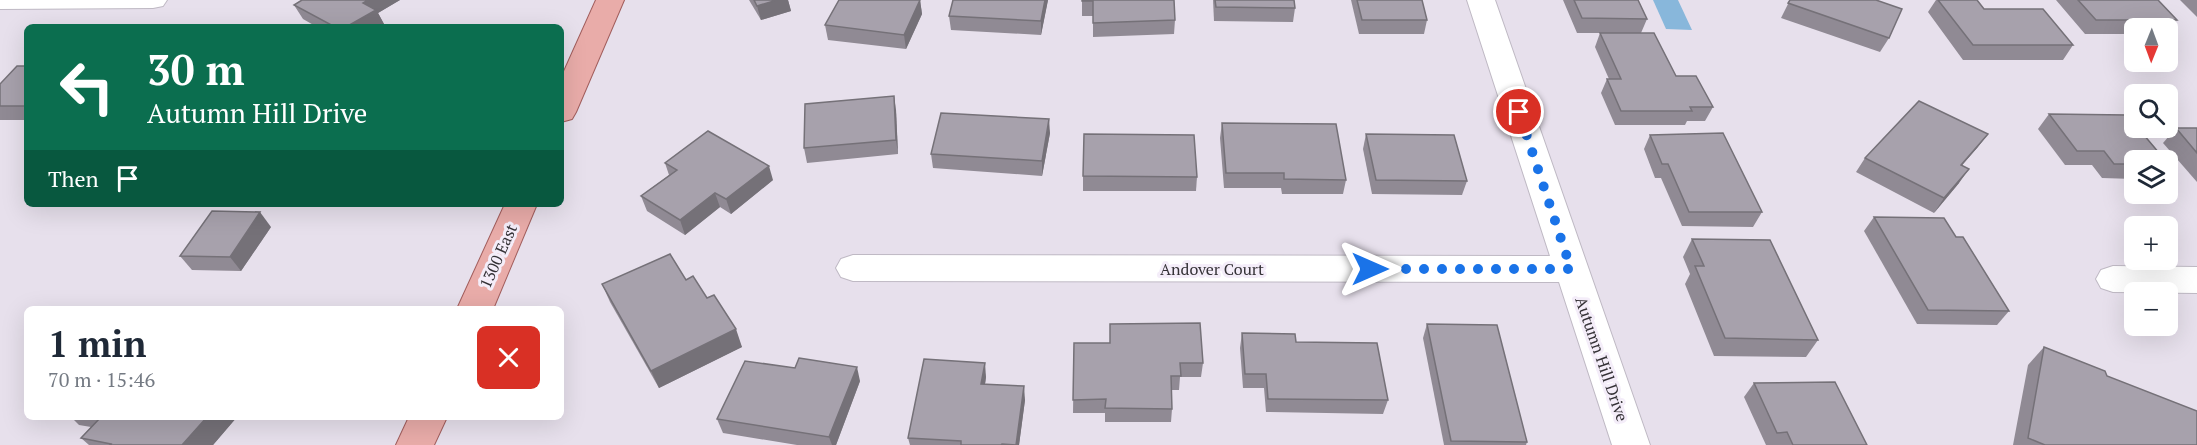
<!DOCTYPE html>
<meta charset="utf-8">
<style>
body{margin:0;font-family:"PT Serif",serif;background:#f6f6f7;color:#1f2937;height:100vh;display:flex;flex-direction:column;font-size:22px;white-space:nowrap}
*{box-sizing:border-box;margin:0}
p{font-size:20px;color:#747a83}
.icon{flex:none;width:33px;height:33px;fill:none;stroke:currentColor;stroke-width:2;stroke-linecap:round;stroke-linejoin:round}
.map{position:relative;flex:1;overflow:hidden}
.drawer{position:absolute;left:24px;top:306px;width:540px;height:114px;display:flex;flex-direction:column;background:#fff;border-radius:9px;box-shadow:0 6px 24px #0002}
.drawer>*{flex:none}
.top-card{position:absolute;left:24px;top:24px;width:540px;height:183px;border-radius:9px;box-shadow:0 6px 24px #0002;background:#0b6e4f;color:#fff;overflow:hidden}
.needle{width:39px;rotate:181deg}
.tools{position:absolute;left:2124px;top:18px;display:grid;gap:12px}
.tools a{display:grid;place-items:center;width:54px;height:54px;border-radius:9px;background:#fff;box-shadow:0 6px 24px #0002;font-size:30px}
.pin{position:absolute;display:grid;place-items:center;width:51px;height:51px;color:#fff;margin:-26px;border:3px solid #fff;border-radius:50%;box-shadow:0 2px 6px #0007}
.me{position:absolute;width:66px;margin:-33px;rotate:90deg;stroke-linejoin:round;filter:drop-shadow(0 0 4px #0008)}
.turn{display:flex;align-items:center;gap:21px;height:126px;padding:0 24px;font-size:27px}
.turn .icon{width:78px;height:78px;stroke-width:2.5}
.turn b{display:block;font-size:42px;line-height:51px}
.then{display:flex;align-items:center;height:57px;padding:0 24px;background:#0003;gap:12px;font-size:22px}
.round{display:grid;place-items:center;flex:none;width:63px;height:63px;border-radius:9px;background:#f6f6f7}
.summary{display:flex;align-items:center;justify-content:space-between;height:102px;padding:0 24px}
h1{font-size:36px;font-weight:700;line-height:45px}
.map>svg:first-child{display:block}
.water{fill:#88b7db}
.lines{fill:none;stroke-linecap:round;stroke-linejoin:round}
.minor-casing{stroke:#bfb9c4;stroke-width:2}
.primary-casing{stroke:#a15d5c;stroke-width:2}
.minor{fill:#fff;fill-rule:evenodd}
.primary{fill:#e9aca9;fill-rule:evenodd}
.wall{fill:#908a94}
.shaded-wall{fill:#757178}
.building{fill:#a7a1ac;stroke:#757178;stroke-width:1.5}
.route{stroke:#1a73e8;stroke-width:10;stroke-dasharray:0 18}
.labels{text-anchor:middle;stroke-width:6;stroke-linejoin:round;paint-order:stroke}
.street-label{font-size:16px;fill:#343136;stroke:#f4edf9}
</style>
<div class="map">
<svg width="2197" height="445" viewBox="0 0 2197 445">
<rect width="100%" height="100%" fill="#e7e0ec"/>
<polygon class="water" points="1653,0 1678,0 1692,30 1666,29"/>
<g class="lines">
<defs>
<g id="minor">
<polygon points="0,0 167,0 163,6 153,8 0,9"/>
<polygon points="1467,0 1495,0 1650,445 1612,445 1559,282 853,281 841,277 836,268 841,259 853,255 1550,256"/>
<polygon points="2113,266 2197,267 2197,293 2113,292 2101,288 2096,279 2101,270"/>
</g>
<g id="primary">
<polygon points="596,0 624,0 576,112 572,119 561,122 561,78"/>
<polygon points="505,204 537,204 493,309 457,309"/>
<polygon points="409,417 447,417 434,445 396,445"/>
</g>
</defs>
<use href="#minor" class="minor-casing"/>
<use href="#primary" class="primary-casing"/>
<use href="#minor" class="minor"/>
<use href="#primary" class="primary"/>
</g>
<g class="wall">
<polygon points="302,0 400,0 378,13 384,24 379,27 317,27 303,19 294,5"/>
<polygon points="749,0 788,0 791,11 761,20"/>
<polygon points="920,0 922,14 906,49 828,40 825,25"/>
<polygon points="953,0 1048,0 1041,35 951,30 949,16"/>
<polygon points="1082,0 1174,0 1175,20 1174,34 1093,37 1093,16 1082,16"/>
<polygon points="1213,0 1294,0 1295,8 1293,22 1214,21"/>
<polygon points="1351,0 1422,0 1427,20 1424,34 1359,34"/>
<polygon points="1563,0 1638,0 1647,19 1641,33 1676,76 1713,107 1705,121 1687,121 1685,125 1615,125 1601,93 1607,79 1609,79 1595,47 1600,33 1577,33"/>
<polygon points="1790,0 1889,38 1880,52 1781,18"/>
<polygon points="1936,0 1977,0 1984,9 2073,45 2063,60 1963,60 1928,12"/>
<polygon points="2056,0 2158,0 2177,20 2168,31 2168,28 2134,28 2134,34 2085,34"/>
<polygon points="2180,0 2197,0 2197,17"/>
<polygon points="27,66 27,120 0,120 0,84"/>
<polygon points="896,110 898,154 807,163 804,148"/>
<polygon points="2049,114 2134,160 2134,179 2102,178 2092,165 2065,165 2038,129"/>
<polygon points="1222,123 1346,180 1343,194 1282,194 1281,188 1224,188 1220,138"/>
<polygon points="2176,128 2197,128 2197,182 2163,143"/>
<polygon points="1050,133 1042,176 933,168 931,154"/>
<polygon points="1366,134 1467,181 1462,195 1372,194 1363,149"/>
<polygon points="1988,134 1977,148 1962,165 1959,183 1934,213 1856,172 1865,158"/>
<polygon points="1650,135 1762,212 1753,227 1682,226 1661,178 1655,178 1644,149"/>
<polygon points="665,163 773,180 731,214 720,207 685,235 647,211 641,196 669,175"/>
<polygon points="1083,176 1197,177 1196,191 1083,191"/>
<polygon points="1874,217 1956,237 2009,311 1997,325 1917,324 1864,231"/>
<polygon points="271,227 241,271 192,270 180,256"/>
<polygon points="1692,239 1818,340 1806,357 1714,356 1685,284 1690,274 1683,257"/>
<polygon points="686,280 707,298 742,347 659,388 610,302 602,284"/>
<polygon points="1427,324 1527,442 1526,445 1444,445 1423,338"/>
<polygon points="1242,333 1296,342 1388,400 1383,414 1266,412 1264,388 1243,388 1240,348"/>
<polygon points="1074,343 1203,363 1201,377 1180,377 1179,390 1171,390 1172,409 1171,422 1105,422 1105,413 1073,413"/>
<polygon points="2044,347 2107,376 2197,445 2013,445 2028,365"/>
<polygon points="986,377 985,384 1025,400 1019,445 910,445 908,438"/>
<polygon points="860,381 836,445 797,445 723,433 717,419"/>
<polygon points="1754,383 1867,445 1766,445 1744,397"/>
<polygon points="71,417 237,417 213,445 89,445 81,438 91,427 79,425"/>
</g>
<g class="shaded-wall">
<polygon points="368,0 400,0 378,13 384,24 379,27 346,27 363,3"/>
<polygon points="777,0 788,0 791,11 761,20 757,6"/>
<polygon points="920,0 922,14 906,49 904,35"/>
<polygon points="1045,0 1048,0 1041,35 1041,21"/>
<polygon points="894,96 896,110 898,154 896,140"/>
<polygon points="1049,119 1050,133 1042,176 1042,161"/>
<polygon points="1988,134 1977,148 1950,179 1961,165"/>
<polygon points="769,166 773,180 731,214 726,199"/>
<polygon points="1969,169 1959,183 1934,213 1944,198"/>
<polygon points="715,193 720,207 685,235 680,220"/>
<polygon points="260,212 271,227 241,271 230,257"/>
<polygon points="736,329 742,347 659,388 651,371"/>
<polygon points="985,363 986,377 983,398 981,384"/>
<polygon points="857,367 860,381 836,445 832,445 829,437"/>
<polygon points="1024,386 1025,400 1019,445 1016,445"/>
<polygon points="207,417 237,417 213,445 182,445"/>
</g>
<g class="building">
<polygon points="302,0 368,0 363,3 376,10 346,27 335,27 294,5"/>
<polygon points="754,0 777,0 757,6"/>
<polygon points="839,0 920,0 904,35 825,25"/>
<polygon points="953,0 1045,0 1041,21 949,16"/>
<polygon points="1082,0 1174,0 1175,20 1093,23 1093,1 1082,1"/>
<polygon points="1215,0 1294,0 1295,8 1216,7"/>
<polygon points="1357,0 1422,0 1427,20 1362,20"/>
<polygon points="1574,0 1638,0 1647,19 1582,18"/>
<polygon points="1790,0 1876,0 1902,9 1889,38 1788,3"/>
<polygon points="1938,0 1977,0 1984,9 2043,9 2073,45 1973,45"/>
<polygon points="2078,0 2158,0 2177,20 2096,20"/>
<polygon points="1600,33 1654,33 1676,76 1696,76 1713,107 1690,107 1692,111 1621,111 1607,79 1621,79"/>
<polygon points="17,66 27,66 27,106 0,106 0,84"/>
<polygon points="894,96 896,140 804,148 805,104"/>
<polygon points="1919,101 1988,134 1961,165 1969,169 1944,198 1865,158"/>
<polygon points="941,113 1049,119 1042,161 931,154"/>
<polygon points="2049,114 2127,115 2134,124 2134,128 2138,128 2165,160 2134,160 2134,164 2114,164 2104,151 2077,151"/>
<polygon points="1222,123 1336,124 1346,180 1284,179 1284,173 1226,173"/>
<polygon points="2176,128 2197,128 2197,153"/>
<polygon points="708,131 769,166 726,199 715,193 680,220 641,196 677,170 665,163"/>
<polygon points="1723,133 1762,212 1689,212 1668,164 1662,164 1650,135"/>
<polygon points="1084,134 1194,135 1197,177 1083,176"/>
<polygon points="1366,134 1454,135 1467,181 1376,180"/>
<polygon points="212,211 260,212 230,257 180,256"/>
<polygon points="1874,217 1944,218 1956,237 1963,237 2009,311 1928,310"/>
<polygon points="1692,239 1770,240 1818,340 1725,338 1695,266 1704,266"/>
<polygon points="670,254 686,280 693,276 707,298 714,295 736,329 651,371 602,284"/>
<polygon points="1200,323 1203,363 1180,363 1181,376 1171,376 1172,409 1105,408 1106,399 1073,400 1074,343 1110,343 1110,324"/>
<polygon points="1427,324 1497,325 1527,442 1451,441"/>
<polygon points="1242,333 1295,334 1296,342 1377,343 1388,400 1268,399 1266,374 1245,374"/>
<polygon points="2044,347 2105,371 2107,376 2197,411 2197,445 2045,445 2028,438"/>
<polygon points="799,358 857,367 829,437 717,419 745,361 795,368"/>
<polygon points="924,359 985,363 981,384 1024,386 1016,445 1002,444 1001,445 961,445 961,441 908,438"/>
<polygon points="1835,382 1867,445 1793,445 1787,432 1777,433 1754,383"/>
<polygon points="101,417 207,417 182,445 110,445 111,444 81,438"/>
</g>
<g class="lines">
<polyline class="route" points="1370,269 1571,269 1519,112"/>
</g>
<g class="labels">
<g class="street-label">
<text transform="translate(498 256) rotate(-66)" y="6">1300 East</text>
<text x="1212" y="275">Andover Court</text>
<text transform="translate(1602 359) rotate(71)" y="6">Autumn Hill Drive</text>
</g>
</g>
</svg>
<div class="tools">
<a><svg class="needle" viewBox="-14 -14 28 28"><path d="M0-13l5 13h-10z" fill="#e53935"/><path d="M0 13l5-13h-10z" fill="#747a83"/></svg></a>
<a><svg class="icon" aria-label="search" viewBox="0 0 24 24"><circle cx="10" cy="10" r="6"/><path d="M15 15l6 6"/></svg></a>
<a><svg class="icon" aria-label="layers" viewBox="0 0 24 24"><path d="M12 4l9 5-9 5-9-5zM3 14l9 5 9-5"/></svg></a>
<a>+</a>
<a>−</a>
</div>
<div class="pin" style="left:1519px;top:112px;background:#d93025"><svg class="icon" aria-label="arrive" viewBox="0 0 24 24"><path d="M6 21V4h12l-3 4 3 4H6"/></svg></div>
<svg class="me" style="left:1370px;top:269px" viewBox="-20 -20 40 40"><path d="M0-17L14 15 0 8-14 15z" fill="#1a73e8" stroke="#fff" stroke-width="4"/></svg>
<div class="top-card">
<div class="turn"><svg class="icon" aria-label="left" viewBox="0 0 24 24"><path d="M17 20v-9H6M10 6l-5 5 5 5"/></svg><div><b>30 m</b>Autumn Hill Drive</div></div>
<div class="then">Then<svg class="icon" aria-label="arrive" viewBox="0 0 24 24"><path d="M6 21V4h12l-3 4 3 4H6"/></svg></div>
</div>
<section class="drawer">
<div class="summary"><div><h1>1 min</h1><p>70 m · 15:46</p></div><a class="round" style="background:#d93025;color:#fff"><svg class="icon" aria-label="close" viewBox="0 0 24 24"><path d="M6 6l12 12M18 6L6 18"/></svg></a></div>
</section>
</div>
